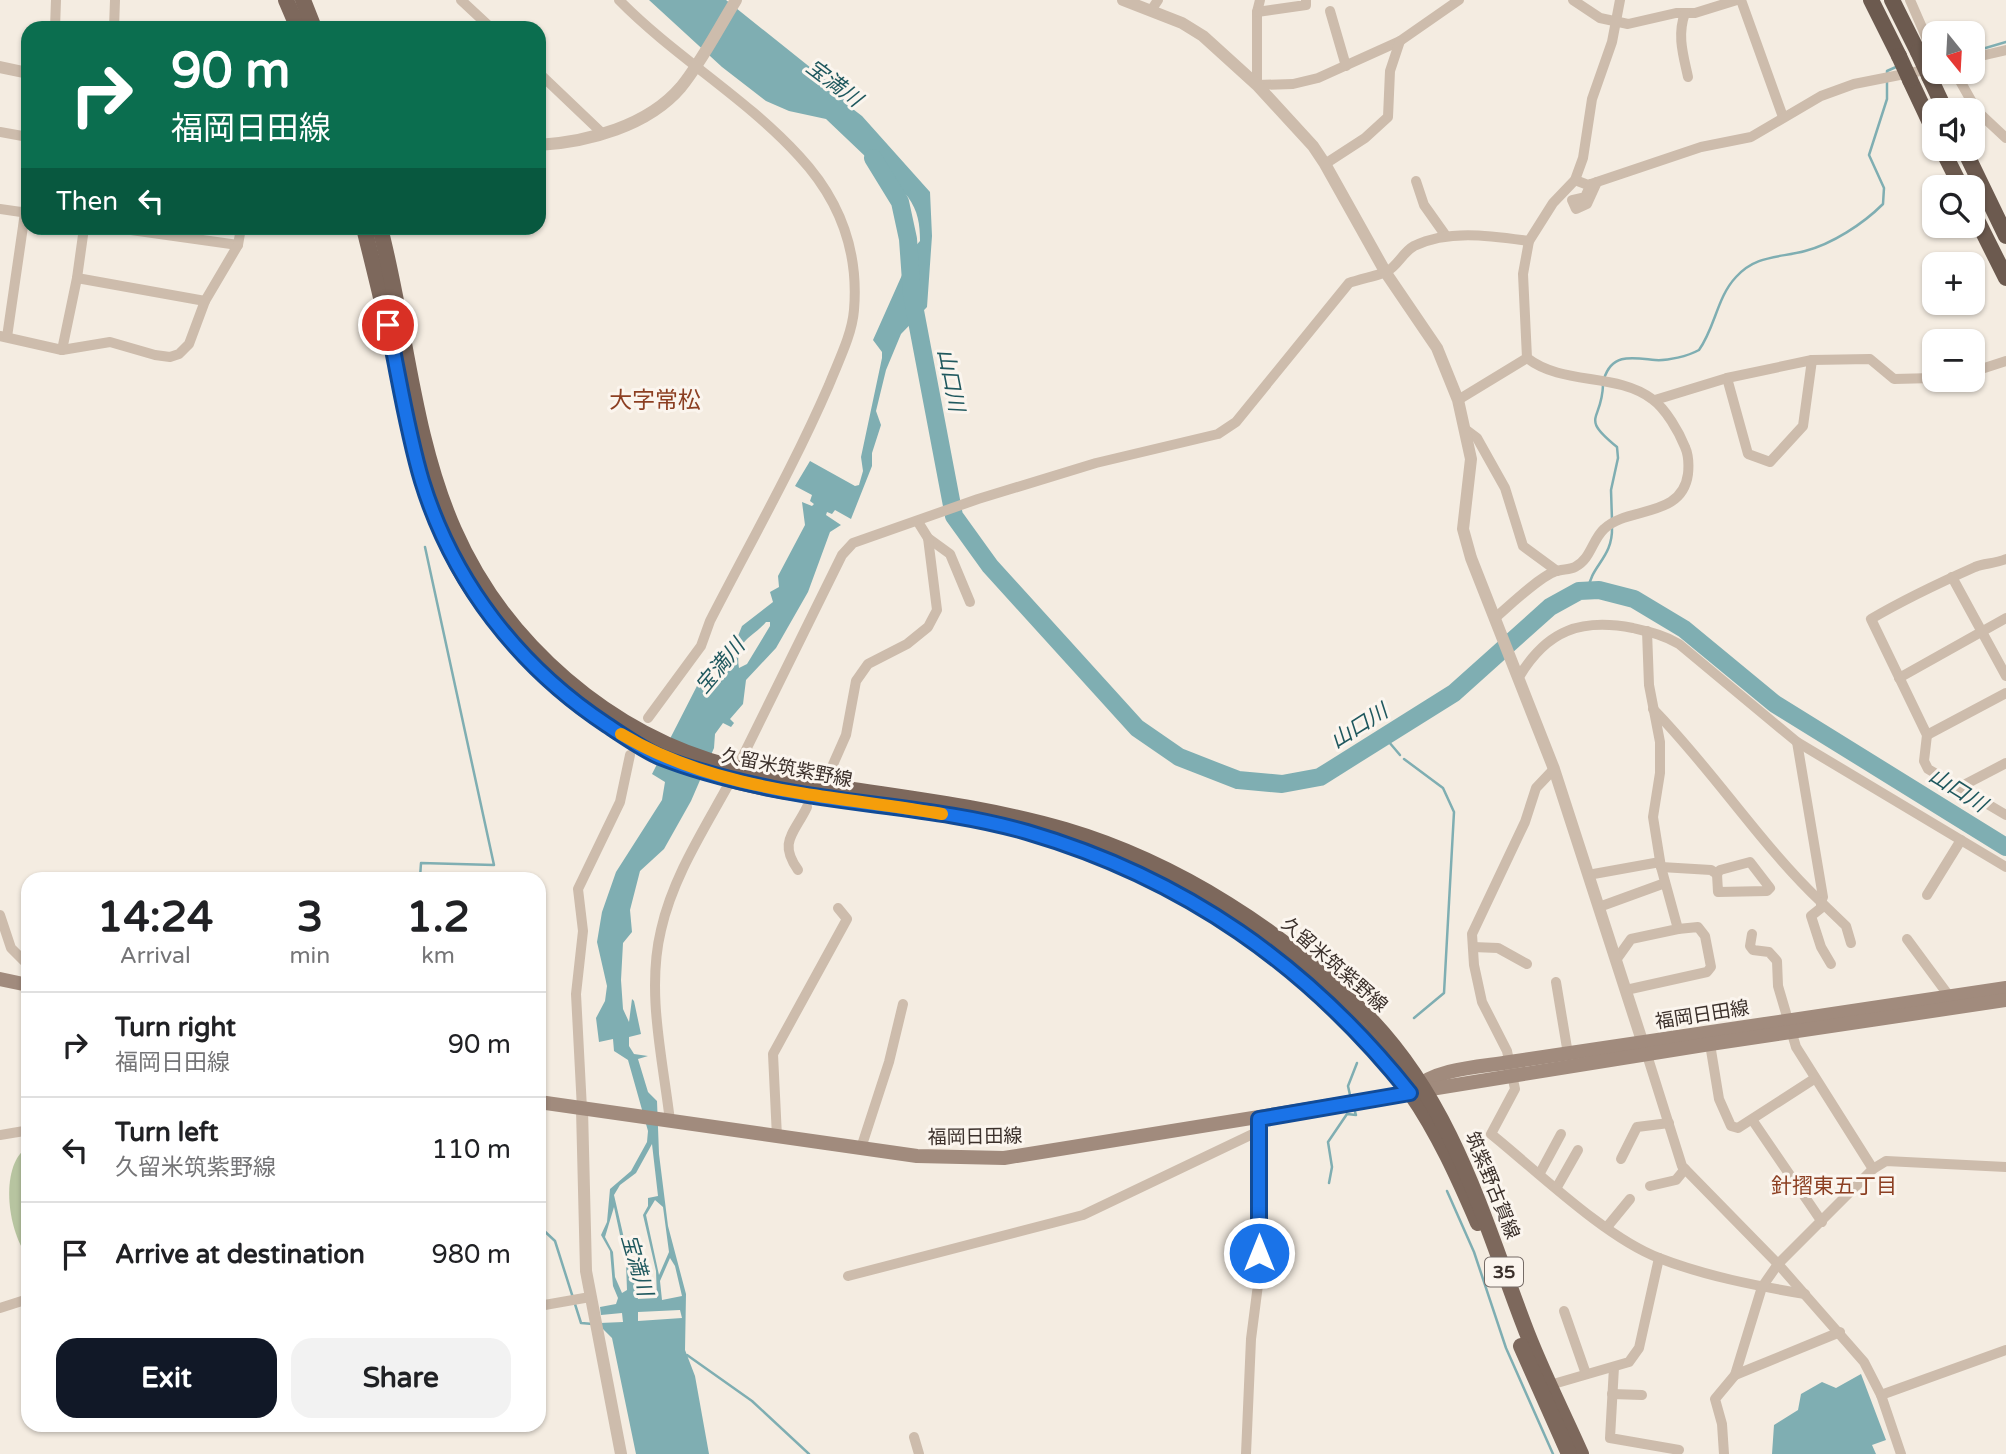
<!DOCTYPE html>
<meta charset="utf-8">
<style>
body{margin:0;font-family:"Varela Round","Noto Sans JP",sans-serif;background:#f2f2f2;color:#202124;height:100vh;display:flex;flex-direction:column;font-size:26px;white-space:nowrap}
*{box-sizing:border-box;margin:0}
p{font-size:23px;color:#757577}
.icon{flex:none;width:38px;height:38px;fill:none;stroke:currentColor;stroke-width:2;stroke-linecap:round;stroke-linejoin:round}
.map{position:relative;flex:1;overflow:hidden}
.side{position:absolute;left:21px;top:872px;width:525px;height:560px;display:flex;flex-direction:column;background:#fff;border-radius:21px;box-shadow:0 2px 5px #0004}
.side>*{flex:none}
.guide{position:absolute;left:21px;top:21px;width:525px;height:214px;border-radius:21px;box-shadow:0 2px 5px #0004;background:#0b6e4f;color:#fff;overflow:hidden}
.needle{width:46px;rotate:162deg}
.tools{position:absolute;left:1922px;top:21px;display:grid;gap:14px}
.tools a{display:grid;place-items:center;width:63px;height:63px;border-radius:14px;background:#fff;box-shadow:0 2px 5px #0004;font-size:35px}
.pin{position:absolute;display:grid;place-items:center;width:60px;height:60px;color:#fff;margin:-30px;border:4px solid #fff;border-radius:50%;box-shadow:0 2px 7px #0007}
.me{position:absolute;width:77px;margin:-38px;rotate:0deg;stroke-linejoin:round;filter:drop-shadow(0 0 5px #0008)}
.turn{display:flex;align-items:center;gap:24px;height:147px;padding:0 35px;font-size:32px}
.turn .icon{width:91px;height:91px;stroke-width:2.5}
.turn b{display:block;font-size:49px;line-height:60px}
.then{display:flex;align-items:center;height:66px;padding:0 35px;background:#0003;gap:14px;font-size:26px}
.eta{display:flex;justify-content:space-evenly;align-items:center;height:119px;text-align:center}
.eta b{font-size:42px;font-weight:700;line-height:49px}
.button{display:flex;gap:14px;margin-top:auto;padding:14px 35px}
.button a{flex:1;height:80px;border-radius:21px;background:#111827;color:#fff;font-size:28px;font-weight:700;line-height:80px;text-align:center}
.button a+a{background:#f2f2f2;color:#202124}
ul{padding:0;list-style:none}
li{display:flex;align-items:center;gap:21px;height:105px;padding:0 35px;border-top:2px solid #e0e0e0}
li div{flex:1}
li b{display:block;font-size:26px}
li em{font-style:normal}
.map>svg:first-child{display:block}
.green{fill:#b7c4a0}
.water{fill:#7faeb2;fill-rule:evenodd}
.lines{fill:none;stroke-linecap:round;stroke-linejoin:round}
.stream{stroke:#7faeb2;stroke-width:2.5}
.river{stroke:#7faeb2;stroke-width:18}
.minor{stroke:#cdbcac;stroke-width:10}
.tertiary{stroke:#cdbcac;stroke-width:12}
.secondary{stroke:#a18b7d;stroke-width:14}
.primary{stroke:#7d685c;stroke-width:16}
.trunk{stroke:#6c5a4f;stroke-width:16}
.trunk-bridge{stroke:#6c5a4f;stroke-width:16}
.route-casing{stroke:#114b97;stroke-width:18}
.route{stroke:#1a73e8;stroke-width:12}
.slow{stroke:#f59e0b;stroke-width:12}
.labels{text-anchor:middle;stroke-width:6;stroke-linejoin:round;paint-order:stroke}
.shield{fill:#fbf5ee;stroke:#756b66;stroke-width:2}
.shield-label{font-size:18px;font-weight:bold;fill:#3b302b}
.street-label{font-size:19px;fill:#3b302b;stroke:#fbf5ee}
.water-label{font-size:21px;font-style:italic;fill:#1f585e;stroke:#fbf5ee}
.neighbourhood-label{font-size:21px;fill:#8c3f22;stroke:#fbf5ee}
.quarter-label{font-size:23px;fill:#8c3f22;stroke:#fbf5ee}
</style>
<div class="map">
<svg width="2006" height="1454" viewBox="0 0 2006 1454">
<rect width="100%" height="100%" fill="#f4ece1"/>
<path class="green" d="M28 1147V1257C6 1229 0 1163 28 1147Z"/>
<g class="water">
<path d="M649 0H726L826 80 838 77 845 103 862 116 930 192 932 236 927 307 901 334 886 370 876 411 881 425 872 453V466L851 519 835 510 832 514 827 512 826 515 841 525 830 532 808 592 776 648 746 680 743 704 730 719 734 723 731 727 723 723 715 734 714 748 691 801 664 849 640 871 630 910 632 932 623 943 621 980 623 1009 629 1022 632 999 634 1001 641 1034 629 1037V1046L634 1054 648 1056 638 1059 648 1092 657 1101 659 1154 668 1226 686 1294 685 1350 695 1376 709 1454H636L612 1338 600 1326V1323L623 1322 622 1313 601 1315 600 1307 616 1304 618 1298 613 1286 610 1251 601 1235 607 1222 610 1189 631 1171 647 1142 648 1131 628 1060 614 1051 613 1039 599 1042 596 1018 605 1001 607 986 597 942 602 912 616 872 662 800 665 782 652 774 699 682 714 683 722 676 742 626 773 602 770 592 779 587 778 576 805 525 802 502 812 506 814 504 810 501 812 495 795 486 810 461 855 486 859 485 863 471 861 457 882 358V352L873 340 902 275 903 260 920 241C920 224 918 211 908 197L826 119 789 111 766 101 722 67ZM766 622H770V626L747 664 739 668C734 640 754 637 766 622ZM652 1144 658 1196 648 1198V1206L643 1215 656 1271 657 1298 638 1299 614 1195 620 1185 636 1173ZM655 1200 663 1207 669 1252 659 1275 646 1215ZM614 1207 626 1263 627 1290 622 1293 615 1277 613 1252 605 1237ZM670 1258 675 1266 682 1296 662 1300 660 1281ZM680 1310 682 1318 638 1321V1312Z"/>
<polygon points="1861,1374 1886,1440 1872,1445 1876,1454 1772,1454 1774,1425 1798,1410 1801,1394 1822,1382 1836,1388"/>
</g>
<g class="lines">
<g class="stream">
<polyline points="1972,52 2006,42"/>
<polyline points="1887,75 1887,71 1896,67"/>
<path d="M1604 379C1612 352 1634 358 1655 360 1668 361 1688 356 1699 350 1715 328 1717 297 1736 277 1756 255 1778 258 1805 251 1832 244 1863 224 1883 204L1884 188 1869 155 1887 99V82"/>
<path d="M1603 385C1602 422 1579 416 1617 447L1618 458 1611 490 1612 520"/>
<path d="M1588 590C1591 565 1613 558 1612 527"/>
<polyline points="1383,735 1400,755"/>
<polyline points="1404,759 1443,788 1454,812 1444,993 1414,1018"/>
<polyline points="420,878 421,863 494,865 425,547"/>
<polyline points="1350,1095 1348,1086 1357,1063"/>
<polyline points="1329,1183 1332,1167 1328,1142 1347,1114 1356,1115 1353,1105"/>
<polyline points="1447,1191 1474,1252 1506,1348 1553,1454"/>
<polyline points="539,1226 555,1241 581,1323 593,1324"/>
<polyline points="687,1355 752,1401 809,1454"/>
</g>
<polyline class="river" points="873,158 900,202 908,239 912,295 954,516 990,566 1137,728 1179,757 1238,780 1282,784 1320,777 1454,693 1550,607 1579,591 1599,590 1634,599 1684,629 1775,704 2006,847"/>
<g class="minor">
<polyline points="461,0 491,28"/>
<path d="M619 0C675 57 745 97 799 156 840 200 859 250 854 310 852 335 838 362 829 385 794 466 750 543 710 621L701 646 648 718"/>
<polyline points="1260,0 1257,12 1257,85 1293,84 1318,78 1400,41 1459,0"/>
<polyline points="1573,0 1600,18 1628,24 1676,13 1695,13 1737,0"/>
<polyline points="1741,0 1783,117"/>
<polyline points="1910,0 1934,55"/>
<polyline points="1152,9 1158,0"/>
<polyline points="1330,11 1346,66"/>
<polyline points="1257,12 1306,5 1306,0"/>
<path d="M1685 13C1677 35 1683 54 1688 77"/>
<polyline points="55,28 56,0"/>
<polyline points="114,28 115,0"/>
<polyline points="1972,58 2006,50"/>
<polyline points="1955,72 1977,111 2006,138"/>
<polyline points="539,73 603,134"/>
<polyline points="0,132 28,137"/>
<polyline points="1325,164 1365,138 1388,117 1390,71 1400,41"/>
<polyline points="1575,180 1588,185 1701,147 1751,137 1821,96 1854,84 1930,69"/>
<polyline points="1416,181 1424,205 1446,236"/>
<polyline points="1591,184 1585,197 1572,200 1576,209 1587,204 1597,182"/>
<polyline points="0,209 28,213"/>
<polyline points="117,228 238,245"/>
<polyline points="77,278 205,301"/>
<polyline points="0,336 62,350 110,342 155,355 170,357 179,354 189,344 205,301 238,245 241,228"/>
<polyline points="7,337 28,192"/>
<polyline points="62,350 77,278 84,228"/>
<polyline points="1972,372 2006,361"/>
<polyline points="1727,378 1748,454 1770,462 1803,426 1812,360"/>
<polyline points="1458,400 1527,358"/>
<polyline points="1655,400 1727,378 1812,360 1870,359 1894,379 1934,378"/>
<polyline points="1465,429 1477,438 1505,488 1523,546 1557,571"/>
<polyline points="918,522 928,538 950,554 970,602"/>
<path d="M2006 559C1994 564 1985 563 1975 567 1939 583 1905 599 1871 619L1927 735 1924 761 1928 769 2006 815"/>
<polyline points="1952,577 2006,676"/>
<path d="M1495 618C1509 606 1538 578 1554 572 1561 569 1569 570 1575 567 1591 559 1592 540 1604 529 1627 506 1682 519 1688 474 1689 464 1689 456 1685 447 1679 432 1666 409 1652 399 1616 372 1563 386 1527 358L1523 274 1529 241 1553 203 1575 180 1583 158 1592 99 1612 42 1620 0"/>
<path d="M1519 677C1547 630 1581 618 1633 628 1650 632 1664 635 1679 644L1797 742 2006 867"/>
<polyline points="1899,678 2006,618"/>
<path d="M1653 709C1713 770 1759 843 1821 902L1823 897 1797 742"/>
<polyline points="1927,735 2006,693"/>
<path d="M737 768 842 555 853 543 978 499 1096 463 1218 434 1236 422 1349 283C1357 280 1383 274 1386 272 1397 267 1403 252 1414 246 1449 229 1492 236 1529 241"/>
<polyline points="831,769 846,735 856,681 868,664 907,644 928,627 937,610 928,538"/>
<path d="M1554 769 1536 788 1525 822 1472 934 1474 965 1482 1002 1507 1051 1515 1089 1491 1134C1537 1171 1606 1238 1659 1258 1705 1276 1757 1286 1805 1294"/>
<polyline points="1962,786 2006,763"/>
<polygon points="1750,862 1770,888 1767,891 1718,892 1717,874 1720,870"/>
<polyline points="1661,867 1711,870 1717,874"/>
<path d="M798 870C778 842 794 834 807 807"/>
<polyline points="1588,875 1660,862"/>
<polyline points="1927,895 1961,840"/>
<polyline points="1599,907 1665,883"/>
<polyline points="0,915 11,948 28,965"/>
<polyline points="1752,934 1750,946 1753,950 1769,952 1777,961 1778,986 1796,1047 1873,1169"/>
<polyline points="1907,939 1952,1000"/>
<polyline points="1473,947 1498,948 1527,964"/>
<polyline points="1616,960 1631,939 1678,929 1661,867 1653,817 1660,773 1660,742 1649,685 1647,631"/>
<polyline points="1831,964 1821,947 1811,916 1821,908 1821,902 1846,926 1851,943"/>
<polyline points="1556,982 1568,1054"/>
<polyline points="1626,990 1707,972 1711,967 1705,936 1698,927 1678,929"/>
<polyline points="1710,1044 1719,1099 1731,1126 1738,1128 1814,1079"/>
<polyline points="1647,1055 1682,1166 1778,1264 1864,1362 1881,1395 1901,1454"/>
<polyline points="582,1109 576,994 583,931 578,889 620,802 630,755"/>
<path d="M670 1121C663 1060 646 992 661 930 673 876 705 828 731 780"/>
<polyline points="1753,1121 1822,1222"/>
<polyline points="0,1135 24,1131 28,1126"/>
<polyline points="777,1137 773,1054 847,919 838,908"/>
<polyline points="861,1148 889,1062 903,1004"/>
<polyline points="1621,1159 1637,1127 1669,1123"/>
<polyline points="1540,1173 1561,1134"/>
<polyline points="1650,1186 1676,1180 1685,1169"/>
<polyline points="1557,1187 1578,1150"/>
<polyline points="1607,1227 1630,1199"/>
<polyline points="848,1276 1083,1215 1259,1131"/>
<polyline points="539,1306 590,1297"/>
<polyline points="0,1308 28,1299"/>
<polyline points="1564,1311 1586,1374"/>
<polyline points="1614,1367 1610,1438 1679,1450"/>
<polyline points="1735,1375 1840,1332"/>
<polyline points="1550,1385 1629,1362 1639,1348 1659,1258"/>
<polyline points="1612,1394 1642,1395"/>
<polyline points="1881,1395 2006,1350"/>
<polyline points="914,1437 919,1454"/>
<polyline points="1246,1454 1251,1339 1259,1277 1259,1126"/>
<polyline points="1724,1454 1722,1424 1715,1399 1735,1375 1762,1287 1778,1264 1873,1169 1886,1161 2006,1167"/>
</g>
<g class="tertiary">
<polyline points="1123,0 1182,23 1203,36 1257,85 1313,146 1325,164 1386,273 1437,348 1458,400 1471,459 1463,529 1471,558 1554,769 1645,1050"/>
<polyline points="0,67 28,73"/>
<path d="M539 145C588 142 648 126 681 87 702 61 718 29 736 0"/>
<polyline points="582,1109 586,1271 621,1454"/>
</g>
<g class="secondary">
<polyline points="0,979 28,985"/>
<path d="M1414 1089C1437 1068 1480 1067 1510 1062L2006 988"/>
<polyline points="539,1102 917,1156 1004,1158 1710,1044 2006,1000"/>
</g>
<g class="primary">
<polyline points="286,0 298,28"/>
<polyline points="303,0 314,28"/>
<path d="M364 228C375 272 386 317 396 363 412 440 426 520 470 587 545 700 647 769 782 791 862 804 945 810 1024 831 1173 871 1320 966 1410 1092 1438 1132 1459 1179 1478 1223"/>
<path d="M380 228C406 327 412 435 454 530 504 644 610 736 731 767 841 794 956 798 1065 830 1177 863 1286 933 1367 1016 1452 1103 1482 1215 1524 1325 1540 1368 1562 1411 1581 1454"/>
<polyline points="1521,1346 1569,1454"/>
</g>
<g class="trunk">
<polyline points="1871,0 1899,56"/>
<polyline points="1892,0 1918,52"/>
<polyline points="1929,76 1945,110"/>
<polyline points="1910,80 1934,131"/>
<polyline points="1942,149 1961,187"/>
<polyline points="1964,149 2006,236"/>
<polyline points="1972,210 2006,278"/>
</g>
<g class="trunk-bridge">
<polyline points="1918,52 1929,76"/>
<polyline points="1899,56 1910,80"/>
</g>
</g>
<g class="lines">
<defs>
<path id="route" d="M388 325C399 377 407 431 422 481 453 582 519 667 607 725 624 736 642 749 660 757 697 772 735 781 774 789 857 806 944 808 1027 832 1184 878 1308 965 1410 1093L1259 1119V1253"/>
</defs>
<use href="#route" class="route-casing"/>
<use href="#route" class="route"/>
<path class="slow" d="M621 734C719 793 832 795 942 814"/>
</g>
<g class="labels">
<rect class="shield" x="1485" y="1257.5" width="38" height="29" rx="5"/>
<g class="shield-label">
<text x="1504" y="1278">35</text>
</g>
<g class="street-label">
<text transform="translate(787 767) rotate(11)" y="7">久留米筑紫野線</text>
<text transform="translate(1335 964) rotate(41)" y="7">久留米筑紫野線</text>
<text transform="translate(1702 1014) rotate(-9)" y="7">福岡日田線</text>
<text transform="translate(975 1136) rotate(-1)" y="7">福岡日田線</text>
<text transform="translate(1493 1185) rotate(68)" y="7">筑紫野古賀線</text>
</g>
<g class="water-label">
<text transform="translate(834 83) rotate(37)" y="7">宝満川</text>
<text transform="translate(951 380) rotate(79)" y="7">山口川</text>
<text transform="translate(720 666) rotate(-50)" y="7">宝満川</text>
<text transform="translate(1359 726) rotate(-32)" y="7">山口川</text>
<text transform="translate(1958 790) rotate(32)" y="7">山口川</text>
<text transform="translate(637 1265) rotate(74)" y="7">宝満川</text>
</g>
<g class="neighbourhood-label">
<text x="1834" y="1193">針摺東五丁目</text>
</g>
<g class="quarter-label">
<text x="655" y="408">大字常松</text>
</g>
</g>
</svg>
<div class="tools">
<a><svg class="needle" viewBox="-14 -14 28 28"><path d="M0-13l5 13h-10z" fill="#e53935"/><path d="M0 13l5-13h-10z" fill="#757577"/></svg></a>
<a><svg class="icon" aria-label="sound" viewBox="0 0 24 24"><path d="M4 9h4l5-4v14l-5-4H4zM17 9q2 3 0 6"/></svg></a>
<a><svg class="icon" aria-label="search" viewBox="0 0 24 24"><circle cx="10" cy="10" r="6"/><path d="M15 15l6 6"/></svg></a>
<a>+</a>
<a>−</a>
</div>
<div class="pin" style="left:388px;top:325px;background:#d93025"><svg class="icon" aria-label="arrive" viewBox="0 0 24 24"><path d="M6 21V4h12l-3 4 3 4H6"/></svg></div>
<svg class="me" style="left:1259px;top:1253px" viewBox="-20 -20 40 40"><circle r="17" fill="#1a73e8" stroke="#fff" stroke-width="3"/><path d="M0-11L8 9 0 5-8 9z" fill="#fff"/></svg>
<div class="guide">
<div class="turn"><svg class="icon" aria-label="right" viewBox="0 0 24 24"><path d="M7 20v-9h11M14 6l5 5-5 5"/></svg><div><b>90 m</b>福岡日田線</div></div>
<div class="then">Then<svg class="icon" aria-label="left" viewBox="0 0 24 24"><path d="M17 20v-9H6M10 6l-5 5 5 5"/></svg></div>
</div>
<section class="side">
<div class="eta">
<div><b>14:24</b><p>Arrival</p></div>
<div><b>3</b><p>min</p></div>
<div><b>1.2</b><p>km</p></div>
</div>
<ul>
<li><svg class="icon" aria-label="right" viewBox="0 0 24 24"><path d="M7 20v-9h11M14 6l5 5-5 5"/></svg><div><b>Turn right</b><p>福岡日田線</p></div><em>90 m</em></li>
<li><svg class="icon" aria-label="left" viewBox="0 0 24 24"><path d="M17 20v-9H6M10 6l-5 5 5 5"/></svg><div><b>Turn left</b><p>久留米筑紫野線</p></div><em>110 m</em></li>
<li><svg class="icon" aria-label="arrive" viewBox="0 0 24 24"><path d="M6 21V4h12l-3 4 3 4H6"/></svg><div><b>Arrive at destination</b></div><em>980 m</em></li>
</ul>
<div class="button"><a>Exit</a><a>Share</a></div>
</section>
</div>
